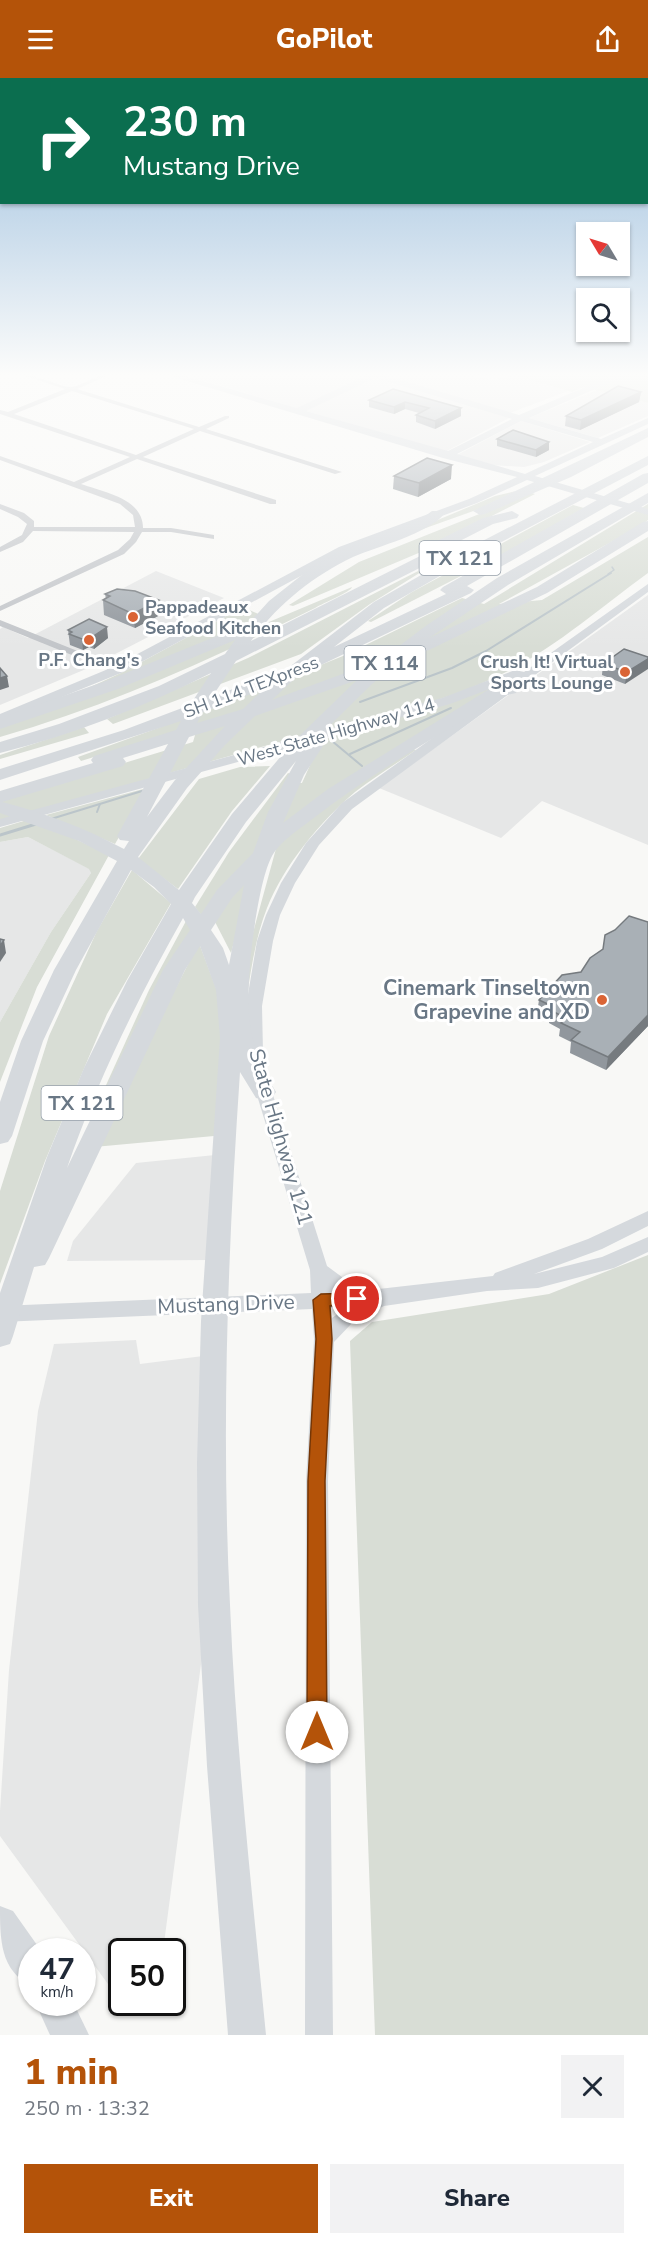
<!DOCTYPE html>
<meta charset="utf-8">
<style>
body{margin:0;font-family:"Nunito Sans",sans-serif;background:#f2f2f3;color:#1f2937;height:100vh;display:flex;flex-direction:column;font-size:22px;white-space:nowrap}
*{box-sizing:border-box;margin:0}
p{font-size:20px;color:#747a83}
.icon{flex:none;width:33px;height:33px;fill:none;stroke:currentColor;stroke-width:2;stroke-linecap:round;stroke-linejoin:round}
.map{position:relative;height:1957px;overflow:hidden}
.panel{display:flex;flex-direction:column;background:#fff;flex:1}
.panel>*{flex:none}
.guide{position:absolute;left:0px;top:0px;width:648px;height:126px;box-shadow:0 2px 4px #0004;background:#0b6e4f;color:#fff;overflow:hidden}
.needle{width:39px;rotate:308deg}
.controls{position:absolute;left:576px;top:144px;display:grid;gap:12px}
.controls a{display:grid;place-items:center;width:54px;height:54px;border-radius:0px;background:#fff;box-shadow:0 2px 4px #0004;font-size:30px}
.speed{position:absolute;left:18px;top:1860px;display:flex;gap:12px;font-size:30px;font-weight:700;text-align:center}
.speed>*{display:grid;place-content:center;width:78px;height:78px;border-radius:50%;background:#fff;box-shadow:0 2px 4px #0004;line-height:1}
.speed small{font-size:15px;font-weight:400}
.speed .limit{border:3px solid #111;border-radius:9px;background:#fff;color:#111}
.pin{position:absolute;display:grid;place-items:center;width:51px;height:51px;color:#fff;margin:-26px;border:3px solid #fff;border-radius:50%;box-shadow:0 2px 6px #0007}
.me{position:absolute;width:66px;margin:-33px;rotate:0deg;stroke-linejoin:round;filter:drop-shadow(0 0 4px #0008)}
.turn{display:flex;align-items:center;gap:21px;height:126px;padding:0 24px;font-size:27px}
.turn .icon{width:78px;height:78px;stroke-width:2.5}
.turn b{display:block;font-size:42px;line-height:51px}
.round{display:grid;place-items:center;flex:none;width:63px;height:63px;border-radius:0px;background:#f2f2f3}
.headline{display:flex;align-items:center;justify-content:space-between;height:102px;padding:0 24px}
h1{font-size:36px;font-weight:800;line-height:45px;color:#b45309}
.cta{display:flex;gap:12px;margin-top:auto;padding:12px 24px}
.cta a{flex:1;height:69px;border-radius:0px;background:#b45309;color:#fff;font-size:24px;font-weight:800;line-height:69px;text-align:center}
.cta a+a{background:#f2f2f3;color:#1f2937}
header{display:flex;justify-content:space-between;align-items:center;height:78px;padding:0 24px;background:#b45309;color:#fff;font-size:27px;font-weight:800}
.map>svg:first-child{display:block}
.built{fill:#e6e7e7}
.green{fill:#d8ddd5}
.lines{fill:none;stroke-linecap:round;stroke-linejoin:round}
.stream-far2{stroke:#bbc5ca;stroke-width:1.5}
.stream-far1{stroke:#bbc5ca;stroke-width:2}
.stream{stroke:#bbc5ca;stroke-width:3}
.street{fill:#c2c5c9;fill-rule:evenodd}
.secondary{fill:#d5d9dd;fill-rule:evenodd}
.highway{fill:#d5d9dd;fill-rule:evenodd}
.wall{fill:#91979d}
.shaded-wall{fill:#767b7f}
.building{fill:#a9b0b6;stroke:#767b7f;stroke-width:1.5}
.route{fill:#b45309;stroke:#753606;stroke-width:1.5}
.poi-dot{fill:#da6435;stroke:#fff;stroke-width:2}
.labels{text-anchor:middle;stroke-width:6;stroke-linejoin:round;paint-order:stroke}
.far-poi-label{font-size:18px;font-weight:bold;fill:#697785;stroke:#fff;text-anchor:start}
.far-street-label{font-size:18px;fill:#697785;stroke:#fff}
.shield{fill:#fff;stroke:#96a0aa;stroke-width:1.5}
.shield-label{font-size:20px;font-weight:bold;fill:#697785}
.poi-label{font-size:21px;font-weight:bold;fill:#697785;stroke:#fff;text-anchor:end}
.street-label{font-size:21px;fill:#697785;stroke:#fff}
</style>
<header><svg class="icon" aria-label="menu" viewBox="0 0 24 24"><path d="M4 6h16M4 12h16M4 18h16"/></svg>GoPilot<svg class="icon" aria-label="share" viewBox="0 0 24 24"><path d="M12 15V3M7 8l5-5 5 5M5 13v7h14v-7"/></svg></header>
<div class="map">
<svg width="648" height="1957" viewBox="0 0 648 1957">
<rect width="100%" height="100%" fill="#f8f8f6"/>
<g class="built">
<polygon points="185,297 471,297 494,302 512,297 568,313 510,335 388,299 381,302 509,340 445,374"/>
<polygon points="597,312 648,325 648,338 598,360 529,340"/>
<polygon points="521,343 590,364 544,384 524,389 492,387 457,377"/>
<polygon points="156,493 224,520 86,591 0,627 0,551 3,549 28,560"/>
<polygon points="648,517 648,767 542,723 501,760 379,710"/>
<polygon points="28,759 90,791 91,795 51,854 0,944 0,764"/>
<polygon points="215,1077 209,1182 67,1183 73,1163 136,1085"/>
<polygon points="136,1262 140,1286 203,1278 207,1541 163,1873 122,1874 121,1906 108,1906 0,1758 0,1733 9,1592 38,1333 54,1266"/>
</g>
<g class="green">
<polygon points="512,297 648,297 648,325 584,309 572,314"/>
<polygon points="516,413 479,431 378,467 495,418"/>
<polygon points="532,415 535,416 421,474 293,528 289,527 359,484"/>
<path d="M648 426V442L642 447 499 526 542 522 648 459V495C602 528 558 568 506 594 439 628 366 641 294 660 196 687 98 716 0 743V723L193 664 198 647 81 683 78 679 216 629 343 578 462 520 484 526Z"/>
<polygon points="573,427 584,430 498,479 371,544 368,543 412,514"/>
<polygon points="426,489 429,489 370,526 301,576 113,646 107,641 248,580"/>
<path d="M352 509C351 514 323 525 315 530 212 581 110 627 0 659V649L129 603Z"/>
<polygon points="243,529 267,540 73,617 123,594"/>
<polygon points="506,604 282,750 278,748 298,705 302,705 315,676 329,659"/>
<polygon points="84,649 89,655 0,681 0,677"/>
<path d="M412 671 416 672C396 686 374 699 355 714 320 744 284 787 267 830 256 858 251 890 247 919L245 884 277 767 312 737Z"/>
<polygon points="270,688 232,733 178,811 138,781 199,701 240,689"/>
<polygon points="288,695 291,696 258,772 202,838 195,829 229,774"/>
<polygon points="147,710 115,766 46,737"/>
<polygon points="27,742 52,750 109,777 37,909 0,1004 0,944 51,854 91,795 89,791 28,759 0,764 0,750"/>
<polygon points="254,790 231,875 213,840"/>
<polygon points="132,792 171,825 107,936 45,1083 0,1206 0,1113 49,958 97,853"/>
<polygon points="186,843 192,852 107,1016 102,1016 149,912"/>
<polygon points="199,865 220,921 223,958 214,1058 94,1069"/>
<polygon points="648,1177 648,1957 375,1957 350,1263 372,1244 549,1216"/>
</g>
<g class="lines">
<polyline class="stream-far2" points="608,496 614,492 612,489"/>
<g class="stream-far1">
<polyline points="360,624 452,590 486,573 611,495"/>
<polyline points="332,663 362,688"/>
<polyline points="350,676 451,630"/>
<polyline points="97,734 100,726"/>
<polyline points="51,741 142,713"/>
</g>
<polyline class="stream" points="0,757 36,746"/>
<g class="street">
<path d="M23 297C39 297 60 309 71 309 83 308 93 297 109 297L77 311 199 349 225 338H229V340L206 351 342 394 335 396 200 353 143 379 276 422V426H270L137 381 81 406C103 414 143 420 143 450H171L214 457V461L171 454H142L136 464 124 476 0 533V528L118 472 130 461 134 454 33 453 23 464 0 474V469L22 457 27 446 18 439 0 431V426L24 435 34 443V449H135L133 437 120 426 0 382V378L74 404 130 379 0 336V332L8 334 65 311ZM72 313 194 351 136 377 14 336Z"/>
<polygon points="0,542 120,590 121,592 114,594 0,548"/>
</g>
<g class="secondary">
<path d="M167 297H182L297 330 367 297H384L519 337 614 297H627L529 340 601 361 648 340V346L535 398 648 431V437L527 402 477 425 347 473 121 595 0 644V636L113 589 339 469 469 421 517 399 443 380ZM375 300 512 341 448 373 306 333ZM521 343 593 364 525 396 457 376Z"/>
<path d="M648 506V514L352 731 319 767 295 805 280 837 273 863 262 928 263 974 272 1014 327 1188 361 1213 493 1198 495 1195 588 1161 648 1133V1148L602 1171 534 1196 602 1179 648 1159V1174L614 1190 538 1210 487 1213 384 1228 354 1243 334 1264 328 1403 333 1957H305L306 1403 314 1261 312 1231 0 1244V1228L311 1215 310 1192 256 1014 247 974 246 928 257 863 266 837 281 805 306 765 342 725 513 602 450 626 0 749V741L442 620 515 592 524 594ZM347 1229 332 1240 331 1230Z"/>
</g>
<g class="highway">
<polygon points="648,350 648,359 571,399 485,436 480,437 473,433"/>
<path d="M648 378V387L473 479 384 530 334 569 446 516 440 512 443 509 643 396 648 395V405L467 508 474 512 471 515 321 587H309L272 622 364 588 374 587 427 547 497 500 648 415V425L508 507 429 560 537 509 643 444 648 443V453L547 515 429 572 423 574 416 570 372 606 314 663 323 668 304 697 283 745 328 711 491 610 510 606 518 611 516 615 503 618C438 658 371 695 311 742 298 752 278 765 271 780 260 802 252 862 250 887 246 940 248 968 276 1014L272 1020 264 1022 256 1020 240 994C228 1171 221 1349 230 1527 236 1671 252 1814 266 1957H228L207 1688 198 1527 197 1385 201 1243 220 960 216 912 200 868 185 892 49 1180 45 1187 34 1189 13 1258 10 1266 0 1269V1215L47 1079 84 990 127 903 171 826 154 809 131 792 76 892 43 963 12 1058 8 1064 0 1066V1024L21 963 54 892 117 783 79 763 0 735V713L93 685 91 682 94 678 176 652 181 643 0 702V691L124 652 190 627 211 595C144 629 72 657 0 675V664L59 646 159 608 225 576 235 562 118 611 0 651V640L106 603 249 545 269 523 312 489 342 473 421 441 432 433H442L444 436C428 456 378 468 353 479 313 498 277 527 251 563L432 472 429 469 431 466 483 440 512 433 519 437 517 440 493 446 456 465 459 468 457 471 236 583 212 619 270 597H279L374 524 463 473ZM357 602 293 664 232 736 179 812 138 779 187 710 225 667 255 638ZM264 611 243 631 197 645 203 634ZM225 648 175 702 147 739 189 659ZM168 666 117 758 120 762 129 763 124 771C85 750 45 735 2 724L123 688 126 684 123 680ZM296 683 268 734 253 775 217 812 201 836 192 825 195 819 246 744ZM244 807 229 887 223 870 211 852 232 820ZM183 840 190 852 163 892 67 1090C97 1003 138 920 183 840Z"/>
<path d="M0 1828 13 1833 42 1874H32V1908C0 1893 0 1861 0 1828Z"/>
<polygon points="35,1924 73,1924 89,1957 50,1957"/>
</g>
</g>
<g class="wall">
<polygon points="393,311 461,330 461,338 435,351 416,344 416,337 419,335 405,331 394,336 369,329 369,322"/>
<polygon points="641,314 639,324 580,352 565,348 566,338"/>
<polygon points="497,361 549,372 536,379 497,368"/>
<polygon points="394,398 451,401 418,419 393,411"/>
<polygon points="105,516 159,522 160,537 135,550 104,537 103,522 106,521"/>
<polygon points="68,552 108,560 94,571 89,569 83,572 70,567"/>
<polygon points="648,579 625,606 602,597 603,586"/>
<polygon points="648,844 648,948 606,992 570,975 571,964 559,958 560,951 549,945 549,940 537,935 539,922 581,894"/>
</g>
<g class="shaded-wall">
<polygon points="641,314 639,324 580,352 581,342"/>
<polygon points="405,324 405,331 394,336 394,329"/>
<polygon points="461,330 461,338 435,351 435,343"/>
<polygon points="549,364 549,372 536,379 536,372"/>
<polygon points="452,387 451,401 418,419 419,405"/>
<polygon points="159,522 160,537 135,550 133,536"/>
<polygon points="107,549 108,560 94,571 92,559"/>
<polygon points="88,557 89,569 83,572 82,561"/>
<polygon points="648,581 648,591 625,606 627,594"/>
<polygon points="7,598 9,609 0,612 0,600"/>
<polygon points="4,862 6,875 0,884 0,868"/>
<polygon points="648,937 648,948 606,992 608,979"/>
</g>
<g class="building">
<polygon points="618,308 641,314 581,342 566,338"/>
<polygon points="393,311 461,330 435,343 416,337 429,330 405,324 394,329 369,322"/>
<polygon points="513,352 549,364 536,372 497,361"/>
<polygon points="427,380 452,387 419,405 394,398"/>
<polygon points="117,511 135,513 159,522 133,536 103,522 110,518 105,516"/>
<polygon points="89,541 107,549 92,559 88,557 82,561 69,556 72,554 68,552"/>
<polygon points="624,571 648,579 648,581 627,594 603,586"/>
<polygon points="0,590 7,598 0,600"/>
<polygon points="629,838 648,844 648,937 608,979 571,962 580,954 561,945 566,940 550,932 554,929 539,922 562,897 581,894 590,880 603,871 605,857 615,852"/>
<polygon points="0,861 4,862 0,868"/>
</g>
<linearGradient id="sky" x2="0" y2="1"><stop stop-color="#96bbdc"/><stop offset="0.52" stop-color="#fcfcfb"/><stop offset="1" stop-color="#fcfcfb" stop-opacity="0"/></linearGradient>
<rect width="648" height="571" fill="url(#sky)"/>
<polygon class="route" points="357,1215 365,1221 362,1226 330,1228 332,1261 325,1403 327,1654 324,1661 317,1664 310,1661 307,1654 308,1403 316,1261 313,1222 321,1216"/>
<g class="poi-dot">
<circle cx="133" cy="539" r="6"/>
<circle cx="89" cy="562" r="6"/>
<circle cx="625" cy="594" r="6"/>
<circle cx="602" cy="922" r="6"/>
</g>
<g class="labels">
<g class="far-poi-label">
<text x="145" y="535">Pappadeaux<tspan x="145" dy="21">Seafood Kitchen</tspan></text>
<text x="89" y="588" text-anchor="middle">P.F. Chang's</text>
<text x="613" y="590" text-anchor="end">Crush It! Virtual<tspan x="613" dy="21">Sports Lounge</tspan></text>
</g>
<g class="far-street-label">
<text transform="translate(251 609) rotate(-21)" y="6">SH 114 TEXpress</text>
<text transform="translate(336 654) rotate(-16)" y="6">West State Highway 114</text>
</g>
<g class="shield">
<rect x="419.5" y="463" width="81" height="34" rx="4.5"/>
<rect x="344.5" y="568" width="81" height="34" rx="4.5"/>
<rect x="41.5" y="1008" width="81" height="34" rx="4.5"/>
</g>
<g class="shield-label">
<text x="460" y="487">TX 121</text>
<text x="385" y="592">TX 114</text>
<text x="82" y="1032">TX 121</text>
</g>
<g class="poi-label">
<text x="590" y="917">Cinemark Tinseltown<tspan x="590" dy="24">Grapevine and XD</tspan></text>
</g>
<g class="street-label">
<text transform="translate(281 1059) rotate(74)" y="7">State Highway 121</text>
<text transform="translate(226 1226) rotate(-2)" y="7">Mustang Drive</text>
</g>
</g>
</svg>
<div class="controls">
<a><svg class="needle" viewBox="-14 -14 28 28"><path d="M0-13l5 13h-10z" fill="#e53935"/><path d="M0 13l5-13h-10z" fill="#747a83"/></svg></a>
<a><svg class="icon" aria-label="search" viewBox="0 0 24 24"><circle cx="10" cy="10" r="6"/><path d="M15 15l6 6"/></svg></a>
</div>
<div class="speed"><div>47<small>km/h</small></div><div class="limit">50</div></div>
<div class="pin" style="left:357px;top:1221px;background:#d93025"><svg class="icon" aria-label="arrive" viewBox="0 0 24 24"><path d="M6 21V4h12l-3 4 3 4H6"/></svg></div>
<svg class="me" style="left:317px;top:1654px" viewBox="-20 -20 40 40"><circle r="19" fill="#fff"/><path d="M0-13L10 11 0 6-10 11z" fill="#b45309"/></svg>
<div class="guide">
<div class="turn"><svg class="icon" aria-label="right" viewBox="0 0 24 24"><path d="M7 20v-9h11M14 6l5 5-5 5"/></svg><div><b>230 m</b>Mustang Drive</div></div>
</div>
</div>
<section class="panel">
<div class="headline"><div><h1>1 min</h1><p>250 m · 13:32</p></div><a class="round"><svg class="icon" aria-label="close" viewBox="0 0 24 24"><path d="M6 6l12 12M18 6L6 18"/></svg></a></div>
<div class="cta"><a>Exit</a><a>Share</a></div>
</section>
